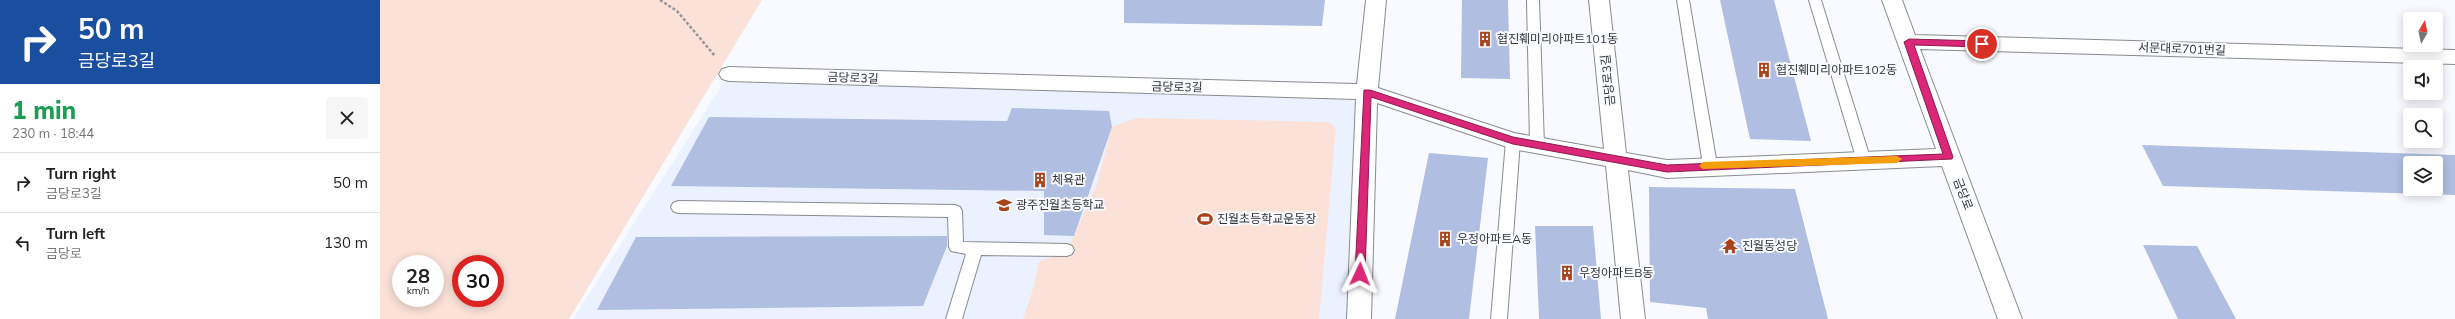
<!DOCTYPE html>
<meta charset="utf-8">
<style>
body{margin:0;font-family:Mulish,"Noto Sans KR",sans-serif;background:#f6f6f6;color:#202124;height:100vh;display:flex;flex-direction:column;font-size:15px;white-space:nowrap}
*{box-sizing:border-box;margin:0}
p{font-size:13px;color:#757577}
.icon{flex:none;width:22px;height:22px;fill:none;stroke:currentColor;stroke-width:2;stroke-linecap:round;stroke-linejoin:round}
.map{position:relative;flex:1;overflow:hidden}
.panel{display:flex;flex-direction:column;background:#fff;width:380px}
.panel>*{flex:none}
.hud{background:#1a4fa0;color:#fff;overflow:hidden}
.needle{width:26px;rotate:9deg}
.tools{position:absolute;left:2023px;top:12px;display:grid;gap:8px}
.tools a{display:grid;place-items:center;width:40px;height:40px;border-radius:4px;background:#fff;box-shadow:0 2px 10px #0003;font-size:20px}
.speed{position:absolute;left:12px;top:255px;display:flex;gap:8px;font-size:20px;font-weight:700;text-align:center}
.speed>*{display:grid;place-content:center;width:52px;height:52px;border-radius:50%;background:#fff;box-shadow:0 2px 10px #0003;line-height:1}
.speed small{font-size:10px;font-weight:400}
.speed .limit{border:6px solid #d22;background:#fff;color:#111}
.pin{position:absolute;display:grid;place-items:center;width:34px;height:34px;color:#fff;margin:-17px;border:2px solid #fff;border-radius:50%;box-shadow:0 1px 4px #0007}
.me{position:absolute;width:44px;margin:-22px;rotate:2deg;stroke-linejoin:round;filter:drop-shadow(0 0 3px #0008)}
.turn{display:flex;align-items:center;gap:14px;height:84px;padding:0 12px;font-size:18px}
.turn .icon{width:52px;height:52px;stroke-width:2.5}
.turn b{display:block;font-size:28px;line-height:34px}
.round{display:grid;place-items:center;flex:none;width:42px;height:42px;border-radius:4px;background:#f6f6f6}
.head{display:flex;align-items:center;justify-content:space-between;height:68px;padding:0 12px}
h1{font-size:24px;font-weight:800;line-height:30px;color:#1e9e55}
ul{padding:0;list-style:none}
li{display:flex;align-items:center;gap:12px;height:60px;padding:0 12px;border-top:1px solid #e0e0e0}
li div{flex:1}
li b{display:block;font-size:15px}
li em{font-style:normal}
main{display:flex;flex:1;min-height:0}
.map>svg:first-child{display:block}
.built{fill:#ebf1fe}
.green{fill:#fbe1d8;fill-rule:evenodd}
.building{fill:#b0bee1;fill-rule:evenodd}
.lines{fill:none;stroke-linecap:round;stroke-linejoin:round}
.lane-casing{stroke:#888b90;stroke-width:2}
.street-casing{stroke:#888b90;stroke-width:2}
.path{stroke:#96979b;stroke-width:2.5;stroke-dasharray:3 2;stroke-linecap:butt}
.lane{fill:#fff;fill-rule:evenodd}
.street{fill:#fff;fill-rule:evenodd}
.route{fill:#db2777;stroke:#8e194d}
.slow{fill:#f59e0b}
.labels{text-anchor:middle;stroke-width:4;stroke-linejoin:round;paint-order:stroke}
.poi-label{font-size:12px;fill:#323335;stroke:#f8faff;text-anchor:start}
.street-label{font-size:12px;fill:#323335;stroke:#f8faff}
</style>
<main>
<section class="panel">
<div class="hud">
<div class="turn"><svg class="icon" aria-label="right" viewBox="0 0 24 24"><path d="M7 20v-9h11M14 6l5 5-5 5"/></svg><div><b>50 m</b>금당로3길</div></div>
</div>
<div class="head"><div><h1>1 min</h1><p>230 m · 18:44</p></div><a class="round"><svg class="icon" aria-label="close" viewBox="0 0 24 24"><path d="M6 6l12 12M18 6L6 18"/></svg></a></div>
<ul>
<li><svg class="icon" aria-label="right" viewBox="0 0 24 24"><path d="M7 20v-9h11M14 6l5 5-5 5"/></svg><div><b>Turn right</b><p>금당로3길</p></div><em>50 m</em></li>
<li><svg class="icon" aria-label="left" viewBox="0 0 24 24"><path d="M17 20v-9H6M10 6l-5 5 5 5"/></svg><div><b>Turn left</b><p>금당로</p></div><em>130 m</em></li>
</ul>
</section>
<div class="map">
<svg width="2075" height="319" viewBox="0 0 2075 319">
<rect width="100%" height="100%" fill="#f8faff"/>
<polygon class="built" points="349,74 987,92 979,319 193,319"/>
<g class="green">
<path d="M0 0H382L189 319H0ZM21 264H55V298H21ZM81 264H115V298H81Z"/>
<polygon points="756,118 948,122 956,128 939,319 643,319 653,289 659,262 687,250 716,187 732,127"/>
</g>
<g class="building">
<polygon points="744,0 945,0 942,26 744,23"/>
<polygon points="1082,0 1128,0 1130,79 1081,78"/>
<polygon points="1340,0 1394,0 1431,141 1370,139"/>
<polygon points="632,108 729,111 732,127 694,236 664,235 664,191 291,186 329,117 627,121"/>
<path d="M1762 145 2075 155V195L1783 186ZM2030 163H2056V189H2030Z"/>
<polygon points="1049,153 1108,158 1089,319 1015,319"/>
<polygon points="1269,187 1415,189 1448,319 1328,319 1326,308 1270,302"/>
<polygon points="1155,226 1213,226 1221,319 1159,319"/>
<polygon points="567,236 567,246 543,306 217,310 256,237"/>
<polygon points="1763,245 1817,246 1856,319 1798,319"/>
</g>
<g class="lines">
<defs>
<g id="lane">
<polygon points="1147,0 1159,0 1164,145 1162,149 1152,149 1150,145"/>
<polygon points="1297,0 1309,0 1337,165 1335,169 1325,169 1323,165"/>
<polygon points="1429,0 1441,0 1491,161 1489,165 1479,165 1477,161"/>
<polygon points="1133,136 1138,137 1140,141 1127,319 1111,319 1126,141 1128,137"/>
<polygon points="298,201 575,205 580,207 582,211 583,242 687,244 692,246 694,250 692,254 687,256 601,255 582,319 566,319 586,254 571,251 569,247 568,217 298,213 293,211 291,207 293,203"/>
</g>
<polygon id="street" points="986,0 1006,0 998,88 1134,133 1224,149 1209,0 1229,0 1246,153 1287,160 1556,149 1502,0 1522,0 1535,35 2075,50 2075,64 1540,49 1642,319 1618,319 1562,166 1287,178 1248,170 1265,319 1241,319 1226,166 1133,149 997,103 991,319 967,319 976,99 349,81 342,79 339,74 342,69 349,67 977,84"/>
</defs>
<use href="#lane" class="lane-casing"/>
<use href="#street" class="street-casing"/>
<polyline class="path" points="280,0 297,11 335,56"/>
<use href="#lane" class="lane"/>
<use href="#street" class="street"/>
</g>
<polygon class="route" points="1529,39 1602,41 1606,44 1602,47 1534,45 1573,157 1572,159 1287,172 1133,144 991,97 985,274 980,278 975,274 984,90 990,90 1133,137 1287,165 1563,154 1524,42"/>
<polygon class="slow" points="1517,156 1522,159 1517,163 1323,169 1319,166 1323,162"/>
<defs>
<symbol id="building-bare" viewBox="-9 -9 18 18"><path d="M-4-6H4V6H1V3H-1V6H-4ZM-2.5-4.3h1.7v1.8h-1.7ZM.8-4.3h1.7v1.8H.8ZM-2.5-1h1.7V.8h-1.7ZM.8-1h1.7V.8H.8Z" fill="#a9431a" stroke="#f8faff" stroke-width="2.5" paint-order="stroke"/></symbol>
<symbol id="school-bare" viewBox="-9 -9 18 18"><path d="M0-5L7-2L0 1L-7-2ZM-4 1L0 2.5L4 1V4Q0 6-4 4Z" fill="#a9431a" stroke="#f8faff" stroke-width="2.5" paint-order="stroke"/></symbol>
<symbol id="stadium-bare" viewBox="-9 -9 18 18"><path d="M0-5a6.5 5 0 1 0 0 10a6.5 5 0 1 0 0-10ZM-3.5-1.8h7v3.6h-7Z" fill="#a9431a" stroke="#f8faff" stroke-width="2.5" paint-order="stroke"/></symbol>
<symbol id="temple-bare" viewBox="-9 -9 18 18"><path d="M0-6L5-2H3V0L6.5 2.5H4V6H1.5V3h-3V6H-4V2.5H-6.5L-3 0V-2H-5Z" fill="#a9431a" stroke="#f8faff" stroke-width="2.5" paint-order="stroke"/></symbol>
</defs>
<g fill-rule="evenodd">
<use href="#building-bare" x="1094" y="28" width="22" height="22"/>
<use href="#building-bare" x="1373" y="59" width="22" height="22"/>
<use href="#building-bare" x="649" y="169" width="22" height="22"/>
<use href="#school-bare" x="613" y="194" width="22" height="22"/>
<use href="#stadium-bare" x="814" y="208" width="22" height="22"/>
<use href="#building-bare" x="1054" y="228" width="22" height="22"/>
<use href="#temple-bare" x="1339" y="235" width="22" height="22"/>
<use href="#building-bare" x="1176" y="262" width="22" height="22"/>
</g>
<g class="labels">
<g class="poi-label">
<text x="1117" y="43">협진훼미리아파트101동</text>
<text x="1396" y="74">협진훼미리아파트102동</text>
<text x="672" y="184">체육관</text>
<text x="636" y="209">광주진월초등학교</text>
<text x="837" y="223">진월초등학교운동장</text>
<text x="1077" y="243">우정아파트A동</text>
<text x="1362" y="250">진월동성당</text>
<text x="1199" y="277">우정아파트B동</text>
</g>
<g class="street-label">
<text transform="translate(1802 49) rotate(2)" y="4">서문대로701번길</text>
<text transform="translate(473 78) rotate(2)" y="4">금당로3길</text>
<text transform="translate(1228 80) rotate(-96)" y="4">금당로3길</text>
<text transform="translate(797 87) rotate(1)" y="4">금당로3길</text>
<text transform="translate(1583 194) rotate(69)" y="4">금당로</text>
</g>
</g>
</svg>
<div class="tools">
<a><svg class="needle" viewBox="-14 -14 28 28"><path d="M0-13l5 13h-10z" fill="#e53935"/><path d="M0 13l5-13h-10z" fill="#757577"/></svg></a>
<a><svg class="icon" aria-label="sound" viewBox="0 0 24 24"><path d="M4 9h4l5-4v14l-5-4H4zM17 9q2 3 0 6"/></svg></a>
<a><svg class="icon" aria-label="search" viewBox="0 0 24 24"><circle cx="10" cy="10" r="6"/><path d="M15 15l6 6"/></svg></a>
<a><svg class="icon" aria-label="layers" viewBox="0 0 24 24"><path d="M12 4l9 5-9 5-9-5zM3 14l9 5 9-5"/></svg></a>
</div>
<div class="speed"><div>28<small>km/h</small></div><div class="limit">30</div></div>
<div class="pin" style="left:1602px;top:44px;background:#d93025"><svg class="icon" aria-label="arrive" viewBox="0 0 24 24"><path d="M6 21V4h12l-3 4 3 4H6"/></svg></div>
<svg class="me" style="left:980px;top:274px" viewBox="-20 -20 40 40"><path d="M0-17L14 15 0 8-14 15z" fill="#db2777" stroke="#fff" stroke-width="4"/></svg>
</div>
</main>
